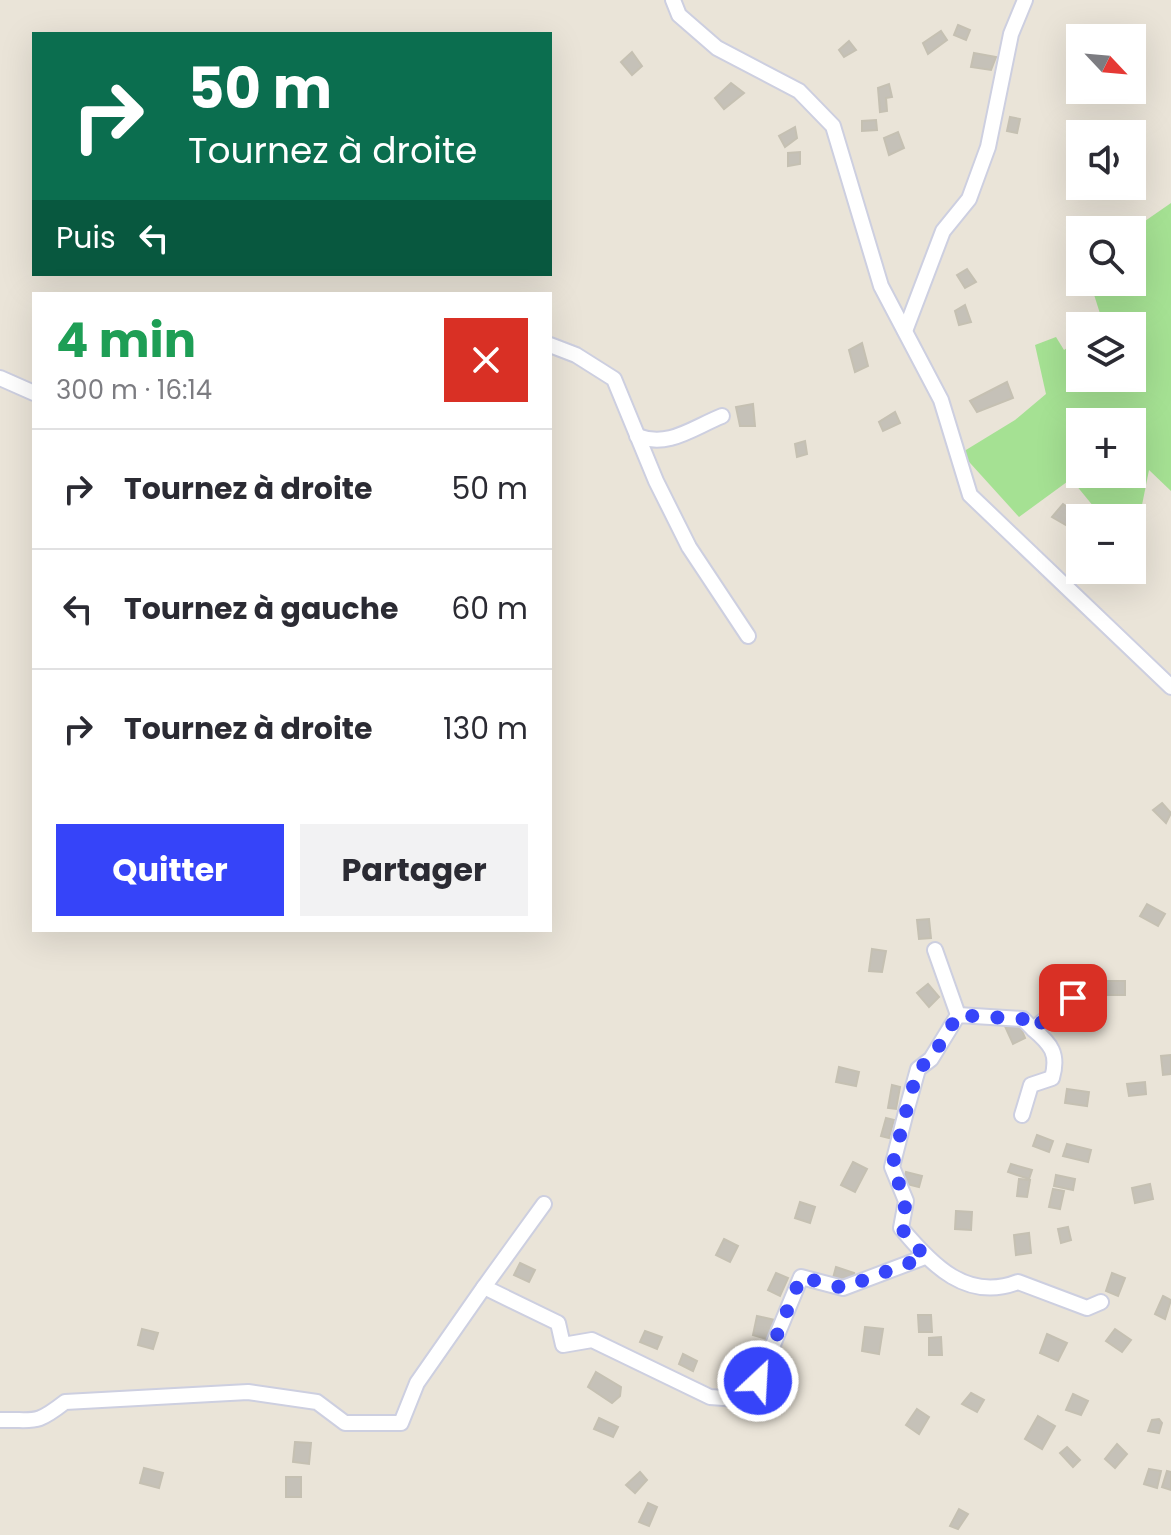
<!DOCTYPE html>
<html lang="fr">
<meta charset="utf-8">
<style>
body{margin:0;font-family:Poppins,sans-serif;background:#f2f2f3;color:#2b2b33;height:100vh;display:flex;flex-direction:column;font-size:30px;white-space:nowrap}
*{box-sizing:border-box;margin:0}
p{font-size:26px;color:#7c7c81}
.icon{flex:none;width:44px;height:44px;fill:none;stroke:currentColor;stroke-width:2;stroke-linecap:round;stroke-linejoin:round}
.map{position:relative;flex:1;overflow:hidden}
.drawer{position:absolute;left:32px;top:292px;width:520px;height:640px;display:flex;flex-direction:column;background:#fff;border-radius:0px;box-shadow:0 8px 32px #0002}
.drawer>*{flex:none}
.top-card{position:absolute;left:32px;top:32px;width:520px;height:244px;border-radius:0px;box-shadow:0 8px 32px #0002;background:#0b6e4f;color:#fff;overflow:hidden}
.needle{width:52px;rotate:116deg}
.tools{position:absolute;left:1066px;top:24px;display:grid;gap:16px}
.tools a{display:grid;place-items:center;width:80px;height:80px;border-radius:0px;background:#fff;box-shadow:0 8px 32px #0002;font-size:40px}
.pin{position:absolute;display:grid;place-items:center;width:68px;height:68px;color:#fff;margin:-34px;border-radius:16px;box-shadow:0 4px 12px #0006}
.me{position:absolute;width:88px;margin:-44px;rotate:25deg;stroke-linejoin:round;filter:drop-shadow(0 0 6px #0008)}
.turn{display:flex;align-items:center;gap:28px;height:168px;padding:0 24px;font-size:36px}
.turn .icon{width:104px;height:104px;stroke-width:2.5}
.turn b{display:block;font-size:56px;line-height:68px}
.then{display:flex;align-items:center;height:76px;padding:0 24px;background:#0003;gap:16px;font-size:30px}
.round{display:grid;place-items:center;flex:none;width:84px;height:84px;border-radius:0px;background:#f2f2f3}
.headline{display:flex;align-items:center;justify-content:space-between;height:136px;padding:0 24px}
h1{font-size:48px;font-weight:700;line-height:60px;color:#1e9e55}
.cta{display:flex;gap:16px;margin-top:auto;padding:16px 24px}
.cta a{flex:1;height:92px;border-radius:0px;background:#3644f9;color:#fff;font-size:32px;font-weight:700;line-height:92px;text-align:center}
.cta a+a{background:#f2f2f3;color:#2b2b33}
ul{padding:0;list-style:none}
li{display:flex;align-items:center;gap:24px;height:120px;padding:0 24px;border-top:2px solid #e1e1e2}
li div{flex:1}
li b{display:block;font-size:30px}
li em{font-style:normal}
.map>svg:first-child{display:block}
.green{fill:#a5e193;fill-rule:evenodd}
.building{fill:#c5c1b8;stroke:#c5c0b2;stroke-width:2}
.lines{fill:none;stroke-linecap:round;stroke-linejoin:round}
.minor-casing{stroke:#cdcfe0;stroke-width:18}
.minor{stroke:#fff;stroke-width:14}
.route{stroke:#3644f9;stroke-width:14;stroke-dasharray:0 25.2}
</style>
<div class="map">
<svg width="1171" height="1535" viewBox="0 0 1171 1535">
<rect width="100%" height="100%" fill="#eae4d8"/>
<path class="green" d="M1171 203V491L1149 470 1132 555V518H1103L1071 479 1019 517 961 453 1015 420 1046 394 1035 345 1056 337 1064 350 1080 339V378H1132V326H1099L1103 323 1090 282H1132V230ZM1080 422H1132V474H1080Z"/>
<g class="building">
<polygon points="958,25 970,30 966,40 954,35"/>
<polygon points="941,31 947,40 928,54 923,43"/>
<polygon points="849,41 856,50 844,57 839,50"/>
<polygon points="632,52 642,66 632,75 621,62"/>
<polygon points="974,53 996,57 991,70 971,67"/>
<polygon points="731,83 744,93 724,109 715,98"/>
<polygon points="889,84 892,97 886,98 887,111 880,112 878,88"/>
<polygon points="1010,117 1020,119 1017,133 1007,131"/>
<polygon points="876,120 877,130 862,131 862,121"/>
<polygon points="795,127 797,138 785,147 779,136"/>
<polygon points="898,132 904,148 889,155 884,138"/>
<polygon points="800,152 800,164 788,166 788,153"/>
<polygon points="967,269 976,282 965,288 957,275"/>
<polygon points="965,305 971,322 959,325 955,311"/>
<polygon points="862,343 868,366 855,372 849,350"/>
<polygon points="1007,382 1013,398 977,412 970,401"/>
<polygon points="753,404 755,426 740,426 736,407"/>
<polygon points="895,412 900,423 883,431 879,422"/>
<polygon points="805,441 807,454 797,457 795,444"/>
<polygon points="1063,504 1080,516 1071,528 1052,517"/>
<polygon points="1162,803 1171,813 1166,823 1153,810"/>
<polygon points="1147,904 1165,914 1158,926 1140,916"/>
<polygon points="929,919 931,938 919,939 917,920"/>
<polygon points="872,949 886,951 882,972 869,971"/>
<rect x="1103" y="981" width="22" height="14"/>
<polygon points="928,984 939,997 929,1007 917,993"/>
<polygon points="1017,1019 1025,1038 1013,1044 1004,1024"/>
<polygon points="1171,1055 1171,1074 1163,1075 1161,1056"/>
<polygon points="839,1067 859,1072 856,1086 836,1082"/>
<polygon points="1145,1082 1146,1094 1129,1096 1127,1084"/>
<polygon points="892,1085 900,1087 896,1109 888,1108"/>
<polygon points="1067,1089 1089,1092 1087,1106 1065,1103"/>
<polygon points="886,1118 894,1120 889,1138 881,1136"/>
<polygon points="1037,1135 1053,1141 1049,1152 1033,1146"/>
<polygon points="1067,1144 1091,1150 1088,1162 1063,1156"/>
<polygon points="853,1162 867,1169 855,1192 841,1185"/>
<polygon points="1011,1164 1032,1170 1029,1179 1008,1172"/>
<polygon points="906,1172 922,1176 919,1187 903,1183"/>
<polygon points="1056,1175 1075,1179 1073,1190 1054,1186"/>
<polygon points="1019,1179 1030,1180 1027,1197 1017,1196"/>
<polygon points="1150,1184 1153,1199 1135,1203 1132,1188"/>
<polygon points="1053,1189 1064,1191 1060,1209 1049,1207"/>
<polygon points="800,1202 815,1207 810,1223 795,1218"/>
<polygon points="956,1211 972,1212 971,1230 955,1229"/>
<polygon points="1068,1227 1071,1240 1061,1243 1058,1229"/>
<polygon points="1029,1233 1031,1253 1016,1255 1014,1235"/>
<polygon points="724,1239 738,1246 730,1262 716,1255"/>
<polygon points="520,1263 535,1270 529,1282 514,1275"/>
<polygon points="836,1267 854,1273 852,1283 833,1278"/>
<polygon points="776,1273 788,1278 780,1296 768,1290"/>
<polygon points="1112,1273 1125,1278 1118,1296 1106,1291"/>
<polygon points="1163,1296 1171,1300 1165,1319 1155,1314"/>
<polygon points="918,1315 931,1315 932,1332 919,1332"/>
<polygon points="757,1316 775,1320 770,1340 753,1335"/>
<polygon points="865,1327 883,1329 879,1354 862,1351"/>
<polygon points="142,1329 158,1333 153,1349 138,1345"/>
<polygon points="1115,1329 1131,1340 1122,1352 1106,1341"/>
<polygon points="645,1331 662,1337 657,1349 640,1342"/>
<polygon points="1047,1334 1067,1343 1058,1361 1040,1353"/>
<polygon points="941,1337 942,1355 929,1355 929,1338"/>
<polygon points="683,1354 697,1361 693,1371 679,1364"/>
<polygon points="732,1365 751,1368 748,1385 730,1382"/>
<polygon points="596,1372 621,1387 620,1396 612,1403 588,1387"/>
<polygon points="971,1393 984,1400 977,1412 962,1404"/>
<polygon points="1073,1394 1088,1401 1081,1415 1066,1410"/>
<polygon points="917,1409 929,1417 919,1434 906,1425"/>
<polygon points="1038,1416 1055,1426 1042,1449 1025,1439"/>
<polygon points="599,1418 618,1427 613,1437 594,1429"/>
<polygon points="1159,1419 1162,1423 1159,1433 1148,1431 1152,1420"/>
<polygon points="295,1442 311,1443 309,1464 293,1462"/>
<polygon points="1117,1444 1127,1454 1115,1468 1105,1459"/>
<polygon points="1067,1447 1080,1460 1073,1467 1060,1453"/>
<polygon points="144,1468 163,1473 159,1488 140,1483"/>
<polygon points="1149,1469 1161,1471 1157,1488 1144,1484"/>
<polygon points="1167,1471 1171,1472 1171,1490 1162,1487"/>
<polygon points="640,1472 647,1480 635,1493 626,1485"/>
<rect x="286" y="1477" width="15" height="20"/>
<polygon points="648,1503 657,1507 649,1526 639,1522"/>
<polygon points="959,1509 968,1514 958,1529 950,1526"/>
</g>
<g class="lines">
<defs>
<g id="minor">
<polyline points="673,0 679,15 717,48 799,91 833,126 881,286 941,400 970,495 1171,687"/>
<polyline points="905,331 943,231 969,199 988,147 1011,34 1025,0"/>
<polyline points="550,345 576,355 614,379 656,481 689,547 748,636"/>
<polyline points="0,378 34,393"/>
<path d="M637 436C669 448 692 428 722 416"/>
<polyline points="935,950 958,1015"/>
<path d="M1033 1029 1023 1019 958 1015 931 1059 918 1069 906 1112 892 1167 906 1201 901 1228C932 1265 967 1302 1018 1282L1087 1308 1101 1302"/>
<path d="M1022 1115 1031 1085 1052 1078C1059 1054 1051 1044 1033 1029L1092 983"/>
<polyline points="544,1204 484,1287 558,1323 563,1345 592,1340 710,1397 738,1399 758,1381 801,1277 843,1288 925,1257"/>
<path d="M0 1420C36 1419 34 1426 65 1402L248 1392 317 1402 345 1423H401L417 1383 484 1287"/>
</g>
</defs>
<use href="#minor" class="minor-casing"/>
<use href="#minor" class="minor"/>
</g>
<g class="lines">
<polyline class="route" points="758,1381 801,1277 843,1288 925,1257 901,1228 906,1201 892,1167 906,1112 918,1069 931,1059 958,1015 1023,1019 1033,1029 1073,998"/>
</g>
</svg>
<div class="tools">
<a><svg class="needle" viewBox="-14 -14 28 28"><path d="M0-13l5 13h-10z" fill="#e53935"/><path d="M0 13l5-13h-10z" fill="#7c7c81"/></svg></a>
<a><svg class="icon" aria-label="sound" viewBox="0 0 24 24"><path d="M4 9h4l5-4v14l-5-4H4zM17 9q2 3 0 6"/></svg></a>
<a><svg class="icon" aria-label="search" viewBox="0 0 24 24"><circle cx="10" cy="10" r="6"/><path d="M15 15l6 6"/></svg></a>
<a><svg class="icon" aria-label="layers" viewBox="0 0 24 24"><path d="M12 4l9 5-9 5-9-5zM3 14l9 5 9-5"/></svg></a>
<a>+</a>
<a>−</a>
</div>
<div class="pin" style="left:1073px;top:998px;background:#d93025"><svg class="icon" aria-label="arrive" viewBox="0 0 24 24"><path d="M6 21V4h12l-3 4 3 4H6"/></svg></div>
<svg class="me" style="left:758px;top:1381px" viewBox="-20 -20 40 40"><circle r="17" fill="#3644f9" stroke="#fff" stroke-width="3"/><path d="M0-11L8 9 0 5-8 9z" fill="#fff"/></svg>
<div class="top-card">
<div class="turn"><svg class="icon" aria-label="right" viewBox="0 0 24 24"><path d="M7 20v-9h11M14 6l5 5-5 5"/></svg><div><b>50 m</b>Tournez à droite</div></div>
<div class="then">Puis<svg class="icon" aria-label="left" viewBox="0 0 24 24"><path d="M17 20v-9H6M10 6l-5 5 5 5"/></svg></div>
</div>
<section class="drawer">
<div class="headline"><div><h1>4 min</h1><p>300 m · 16:14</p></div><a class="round" style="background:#d93025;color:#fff"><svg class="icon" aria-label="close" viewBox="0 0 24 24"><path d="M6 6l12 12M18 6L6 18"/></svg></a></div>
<ul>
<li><svg class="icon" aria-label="right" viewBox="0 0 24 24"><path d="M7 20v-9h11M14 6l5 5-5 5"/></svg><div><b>Tournez à droite</b></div><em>50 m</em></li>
<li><svg class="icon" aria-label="left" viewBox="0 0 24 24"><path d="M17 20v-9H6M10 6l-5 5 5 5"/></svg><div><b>Tournez à gauche</b></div><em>60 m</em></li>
<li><svg class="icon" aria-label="right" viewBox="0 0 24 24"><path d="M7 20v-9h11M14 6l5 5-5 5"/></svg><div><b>Tournez à droite</b></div><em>130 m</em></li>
</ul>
<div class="cta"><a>Quitter</a><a>Partager</a></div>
</section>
</div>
